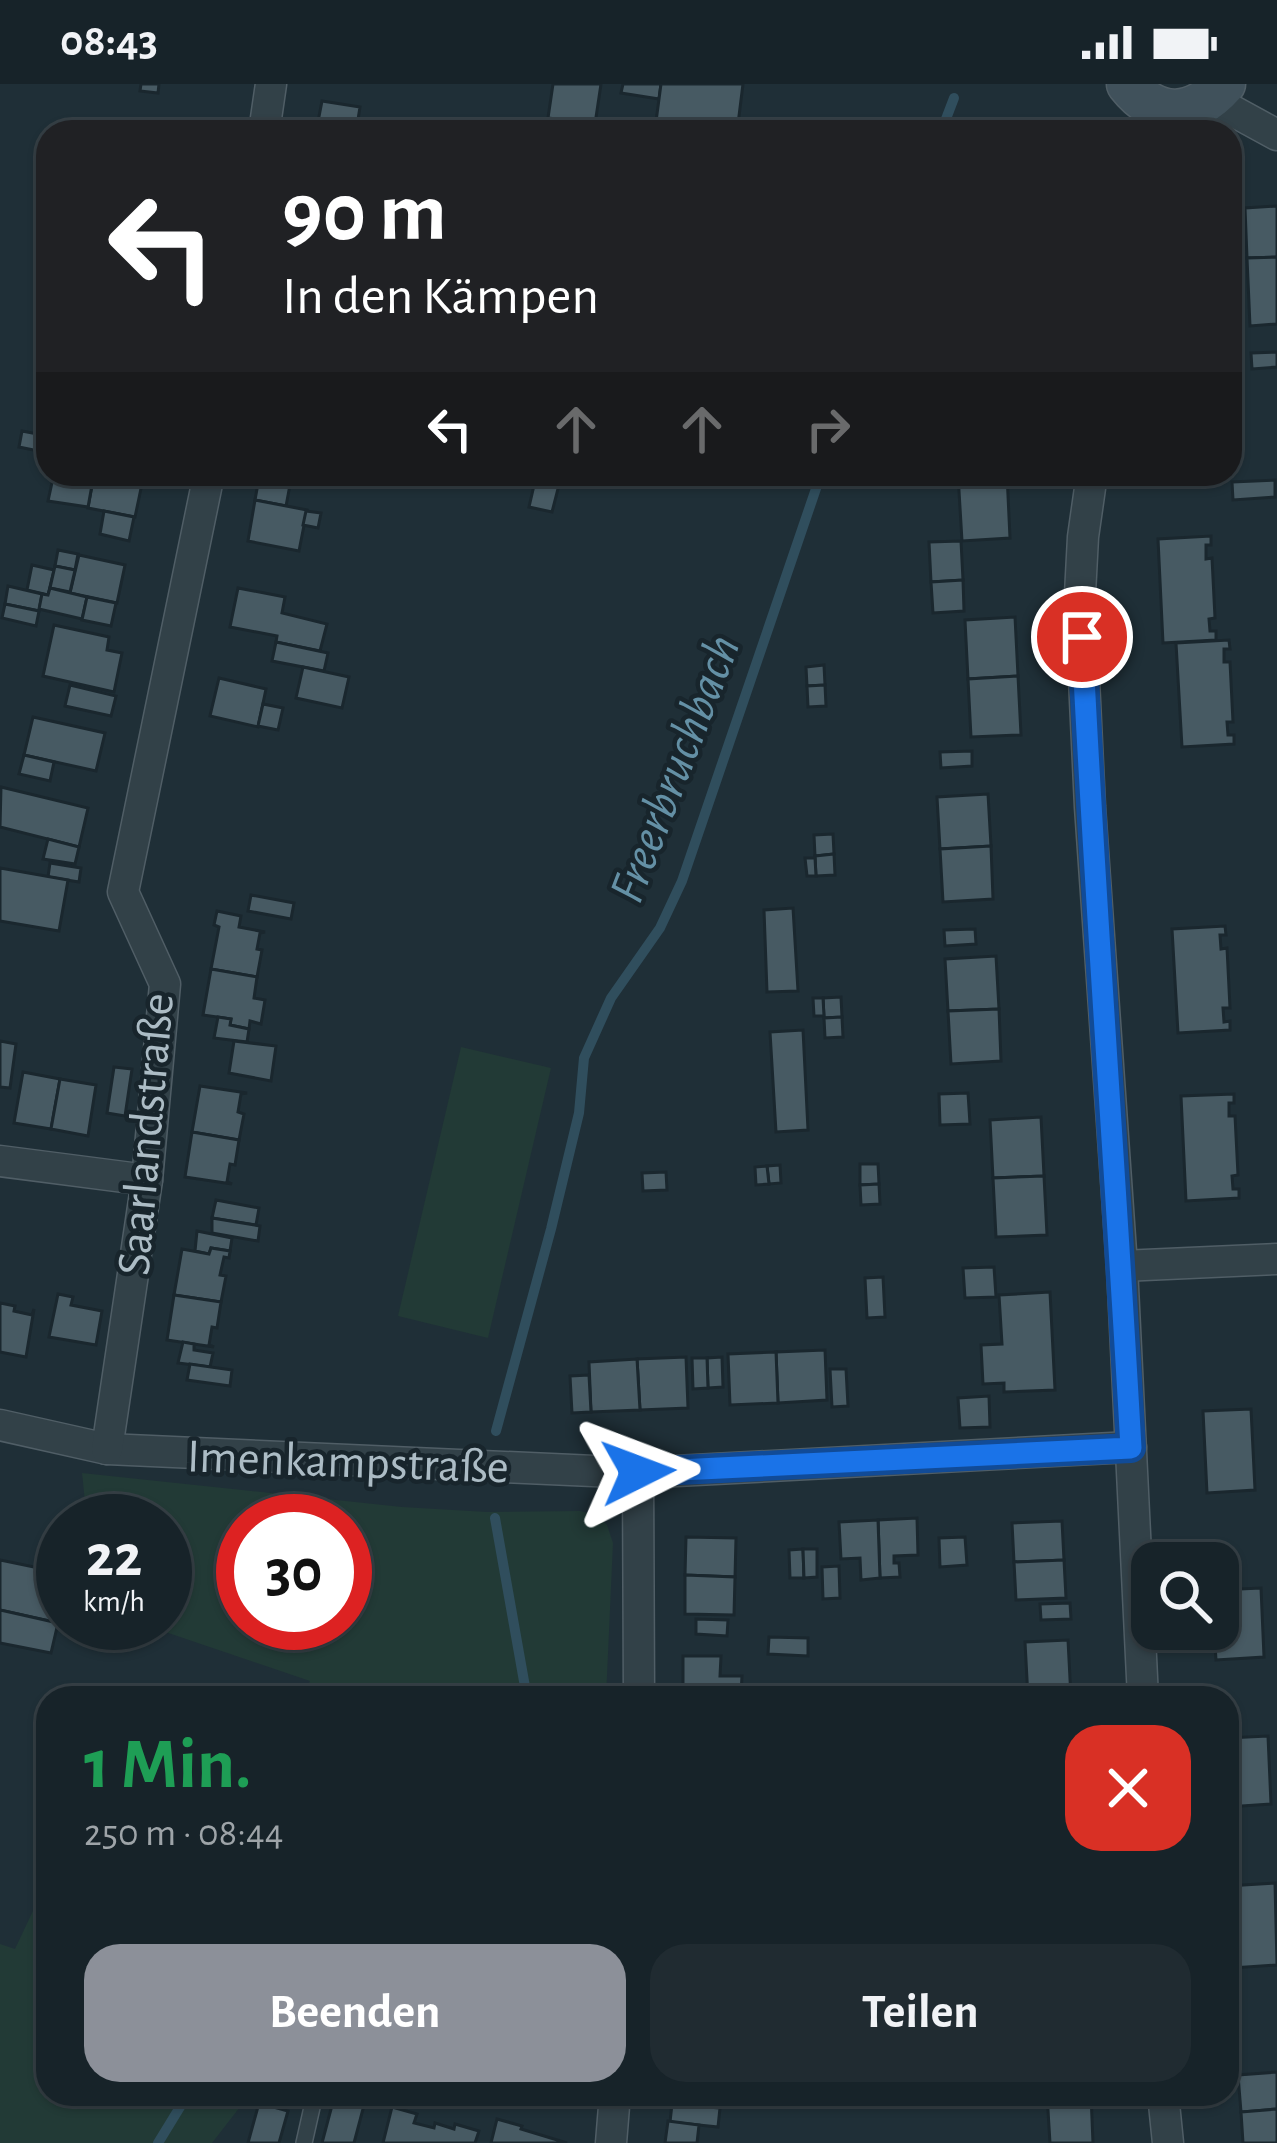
<!DOCTYPE html>
<html lang="de">
<meta charset="utf-8">
<style>
body{margin:0;font-family:"Alegreya Sans",sans-serif;background:#202b31;color:#f1f3f6;height:100vh;display:flex;flex-direction:column;font-size:45px;white-space:nowrap}
*{box-sizing:border-box;margin:0}
p{font-size:39px;color:#9ea4a8}
.icon{flex:none;width:66px;height:66px;fill:none;stroke:currentColor;stroke-width:2;stroke-linecap:round;stroke-linejoin:round}
.map{position:relative;flex:1;overflow:hidden}
.side{position:absolute;left:36px;top:1602px;width:1203px;height:420px;display:flex;flex-direction:column;background:#172329;border-radius:36px;box-shadow:0 3px 9px #0004,0 0 0 3px #364046}
.side>*{flex:none}
.guide{position:absolute;left:36px;top:36px;width:1206px;height:366px;border-radius:36px;box-shadow:0 3px 9px #0004,0 0 0 3px #364046;background:#202124;color:#fff;overflow:hidden}
.fabs{position:absolute;left:1131px;top:1458px;display:grid;gap:24px}
.fabs a{display:grid;place-items:center;width:108px;height:108px;border-radius:24px;background:#172329;box-shadow:0 3px 9px #0004,0 0 0 3px #364046;font-size:60px}
.speed{position:absolute;left:36px;top:1410px;display:flex;gap:24px;font-size:60px;font-weight:700;text-align:center}
.speed>*{display:grid;place-content:center;width:156px;height:156px;border-radius:50%;background:#172329;box-shadow:0 3px 9px #0004,0 0 0 3px #364046;line-height:1}
.speed small{font-size:30px;font-weight:400}
.speed .limit{border:18px solid #d22;background:#fff;color:#111}
.pin{position:absolute;display:grid;place-items:center;width:102px;height:102px;color:#fff;margin:-51px;border:6px solid #fff;border-radius:50%;box-shadow:0 3px 12px #0007}
.me{position:absolute;width:132px;margin:-66px;rotate:87deg;stroke-linejoin:round;filter:drop-shadow(0 0 9px #0008)}
.turn{display:flex;align-items:center;gap:42px;height:252px;padding:0 48px;font-size:54px}
.turn .icon{width:156px;height:156px;stroke-width:2.5}
.turn b{display:block;font-size:84px;line-height:102px}
.lanes{display:flex;align-items:center;height:114px;padding:0 48px;background:#0003;justify-content:center;gap:60px;direction:ltr}
.lanes .off{opacity:.35}
.round{display:grid;place-items:center;flex:none;width:126px;height:126px;border-radius:36px;background:#202b31}
.summary{display:flex;align-items:center;justify-content:space-between;height:204px;padding:0 48px}
h1{font-size:72px;font-weight:700;line-height:90px;color:#1e9e55}
.action{display:flex;gap:24px;margin-top:auto;padding:24px 48px}
.action a{flex:1;height:138px;border-radius:36px;background:#8c9099;color:#fff;font-size:48px;font-weight:700;line-height:138px;text-align:center}
.action a+a{background:#202b31;color:#f1f3f6}
.status{display:flex;justify-content:space-between;align-items:center;height:84px;padding:0 60px;background:#172329;direction:ltr}
.status svg{height:33px;fill:currentColor}
.map>svg:first-child{display:block}
.green{fill:#223a36;fill-rule:evenodd}
.lines{fill:none;stroke-linecap:round;stroke-linejoin:round}
.stream{stroke:#304e5d;stroke-width:10}
.building{fill:#475a63;stroke:#1a272e;stroke-width:3}
.lane-casing{stroke:#505e66;stroke-width:18}
.street-casing{stroke:#505e66;stroke-width:33}
.secondary-casing{stroke:#505e66;stroke-width:45}
.lane{stroke:#324148;stroke-width:15}
.street{stroke:#324148;stroke-width:30}
.secondary{stroke:#40515b;stroke-width:42}
.route-casing{stroke:#114b97;stroke-width:30}
.route{stroke:#1a73e8;stroke-width:21}
.labels{text-anchor:middle;stroke-width:9;stroke-linejoin:round;paint-order:stroke}
.street-label{font-size:48px;fill:#acbcc5;stroke:#18252c}
.water-label{font-size:51px;font-style:italic;fill:#6490a5;stroke:#18252c}
</style>
<div class="status"><b>08:43</b><svg viewBox="0 0 49 12"><path d="M0 12V9h3v3zM5 12V6h3v6zM10 12V3h3v9zM15 12V0h3v12zM26 1h20v11H26zM47 4h2v5h-2z"/></svg></div>
<div class="map">
<svg width="1277" height="2059" viewBox="0 0 1277 2059">
<rect width="100%" height="100%" fill="#1f2f37"/>
<g class="green">
<polygon points="461,963 551,984 488,1254 398,1232"/>
<path d="M82 1389 402 1423 487 1428 580 1427 597 1431 607 1441 613 1459 606 1614H303L310 1597 139 1539H165V1437H87ZM345 1437V1539H243V1437Z"/>
<polygon points="48,1795 48,2010 250,2010 212,2059 0,2059 0,1860 15,1865"/>
</g>
<g class="lines">
<g class="stream">
<polyline points="941,48 954,14"/>
<polyline points="496,1347 551,1145 579,1029 584,974 611,914 660,844 682,797 821,390"/>
<polyline points="495,1434 527,1614"/>
<polyline points="158,2059 188,2010"/>
</g>
</g>
<g class="building">
<polygon points="141,0 159,0 158,9 140,7"/>
<polygon points="553,0 601,0 595,40 548,34"/>
<polygon points="623,0 661,0 659,15 621,9"/>
<polygon points="661,0 743,0 737,48 677,48 655,45"/>
<polygon points="322,17 360,23 356,48 316,48"/>
<polygon points="1068,36 1069,48 1020,48 1019,39"/>
<polygon points="162,42 187,46 192,43 209,48 161,48"/>
<polygon points="1277,122 1277,173 1247,174 1245,124"/>
<polygon points="1277,173 1277,240 1250,242 1247,174"/>
<polygon points="1277,268 1277,283 1252,285 1251,269"/>
<polygon points="22,347 48,352 48,369 19,363"/>
<polygon points="94,390 118,390 143,395 135,433 88,424"/>
<polygon points="958,390 1007,390 1010,454 962,457"/>
<polygon points="53,394 92,401 88,423 48,417"/>
<polygon points="259,394 290,401 286,422 255,416"/>
<polygon points="1275,396 1275,413 1233,416 1232,398"/>
<polygon points="535,397 559,401 552,428 529,423"/>
<polygon points="255,416 307,426 299,467 248,457"/>
<polygon points="104,427 134,433 129,457 100,450"/>
<polygon points="306,427 321,429 318,444 303,441"/>
<polygon points="1211,452 1211,461 1206,461 1206,475 1212,474 1215,534 1209,535 1210,547 1216,547 1216,556 1163,559 1158,455"/>
<polygon points="961,457 963,496 931,498 929,458"/>
<polygon points="58,466 78,470 75,486 55,482"/>
<polygon points="79,471 125,481 117,519 70,509"/>
<polygon points="32,481 54,486 48,511 27,506"/>
<polygon points="55,482 75,486 70,508 50,504"/>
<polygon points="963,496 964,527 933,529 931,498"/>
<polygon points="8,502 42,510 39,527 5,520"/>
<polygon points="50,504 87,513 82,535 39,525 42,510 48,511"/>
<polygon points="238,504 285,513 282,529 327,540 320,567 276,558 277,552 230,543"/>
<polygon points="87,513 116,519 111,542 82,536"/>
<polygon points="5,520 39,527 36,542 2,534"/>
<polygon points="1015,533 1018,592 968,595 965,536"/>
<polygon points="54,541 109,553 107,566 122,569 114,608 43,592"/>
<polygon points="1229,556 1230,565 1224,565 1224,578 1230,578 1233,638 1227,638 1228,651 1234,651 1234,660 1182,663 1176,559"/>
<polygon points="276,558 328,569 324,587 272,577"/>
<polygon points="824,581 825,601 807,602 806,583"/>
<polygon points="303,583 349,593 342,624 296,614"/>
<polygon points="1018,592 1021,651 971,653 968,595"/>
<polygon points="219,594 266,605 258,643 210,632"/>
<polygon points="70,601 116,612 111,632 65,622"/>
<polygon points="825,601 826,622 808,623 807,602"/>
<polygon points="263,620 283,624 278,646 258,642"/>
<polygon points="33,633 105,649 96,687 24,671"/>
<polygon points="972,667 972,682 941,684 940,668"/>
<polygon points="24,671 54,678 50,697 19,690"/>
<polygon points="1,703 88,724 79,763 0,743"/>
<polygon points="988,710 991,762 940,765 937,713"/>
<polygon points="833,750 834,770 815,772 814,751"/>
<polygon points="48,755 79,763 75,780 43,775"/>
<polygon points="991,762 993,815 943,818 940,765"/>
<polygon points="834,770 835,791 816,792 815,772"/>
<polygon points="805,774 815,774 816,792 807,792"/>
<polygon points="50,779 81,784 79,798 48,793"/>
<polygon points="0,784 68,796 59,847 0,837"/>
<polygon points="251,811 294,819 291,835 248,827"/>
<polygon points="793,824 798,907 767,908 764,826"/>
<polygon points="217,827 241,832 239,843 265,848 260,849 257,865 262,866 257,893 211,885 219,843 214,841"/>
<polygon points="1225,842 1226,851 1220,851 1221,865 1227,864 1230,924 1223,924 1224,938 1230,937 1230,946 1178,949 1172,845"/>
<polygon points="975,845 976,860 945,862 944,846"/>
<polygon points="996,872 999,925 948,927 945,875"/>
<polygon points="211,885 257,893 254,914 265,916 261,940 250,937 249,945 230,941 231,935 203,931"/>
<polygon points="841,913 842,933 824,934 823,914"/>
<polygon points="813,914 823,914 824,932 814,932"/>
<polygon points="999,925 1001,977 951,980 948,927"/>
<polygon points="218,933 231,935 230,941 249,945 247,958 214,954"/>
<polygon points="842,933 843,953 825,954 824,934"/>
<polygon points="803,946 808,1046 776,1048 770,948"/>
<polygon points="0,957 16,960 10,1004 0,1003"/>
<polygon points="234,957 276,962 271,997 229,989"/>
<polygon points="114,983 132,985 125,1032 107,1029"/>
<polygon points="23,988 60,995 51,1045 14,1039"/>
<polygon points="60,995 96,1001 88,1052 51,1045"/>
<polygon points="200,1002 247,1009 241,1010 238,1028 244,1030 239,1056 192,1048"/>
<polygon points="968,1009 970,1040 940,1041 939,1010"/>
<polygon points="1234,1010 1234,1019 1229,1019 1229,1032 1235,1032 1238,1091 1232,1092 1233,1105 1239,1105 1239,1114 1186,1117 1181,1012"/>
<polygon points="1041,1033 1044,1092 993,1094 990,1036"/>
<polygon points="192,1048 239,1056 235,1081 230,1080 227,1098 232,1100 185,1093"/>
<polygon points="860,1080 878,1080 879,1100 860,1101"/>
<polygon points="780,1081 781,1099 769,1100 767,1082"/>
<polygon points="767,1082 769,1100 756,1101 755,1083"/>
<polygon points="666,1088 667,1106 643,1107 642,1089"/>
<polygon points="1044,1092 1047,1151 996,1153 993,1094"/>
<polygon points="879,1100 880,1120 861,1121 860,1101"/>
<polygon points="216,1116 259,1124 256,1141 212,1134"/>
<polygon points="212,1134 260,1142 258,1157 212,1149"/>
<polygon points="197,1147 232,1154 230,1167 211,1164 209,1170 195,1167"/>
<polygon points="211,1164 230,1167 229,1174 224,1173 220,1191 226,1192 221,1218 174,1211 182,1165 209,1170"/>
<polygon points="994,1183 996,1213 965,1214 963,1184"/>
<polygon points="883,1193 885,1233 867,1234 865,1194"/>
<polygon points="1050,1208 1055,1306 1004,1308 1004,1299 983,1300 981,1261 1002,1260 999,1211"/>
<polygon points="58,1210 73,1213 71,1221 102,1227 96,1261 49,1253"/>
<polygon points="174,1211 221,1218 217,1244 212,1243 209,1261 214,1263 167,1256"/>
<polygon points="0,1219 15,1222 14,1227 32,1231 34,1225 26,1273 0,1268"/>
<polygon points="183,1258 194,1260 194,1266 213,1269 210,1283 178,1279"/>
<polygon points="825,1266 827,1316 778,1319 776,1268"/>
<polygon points="776,1268 778,1319 730,1321 728,1270"/>
<polygon points="686,1273 688,1324 640,1326 637,1275"/>
<polygon points="722,1273 723,1303 708,1304 707,1274"/>
<polygon points="692,1274 707,1274 708,1304 693,1305"/>
<polygon points="637,1275 640,1326 591,1328 589,1278"/>
<polygon points="190,1280 232,1286 230,1302 187,1296"/>
<polygon points="830,1285 846,1285 848,1322 832,1323"/>
<polygon points="589,1291 591,1328 572,1329 570,1292"/>
<polygon points="989,1312 990,1343 960,1344 958,1314"/>
<polygon points="1251,1325 1255,1406 1207,1409 1203,1327"/>
<polygon points="917,1434 918,1471 894,1472 894,1479 899,1479 900,1493 880,1494 878,1436"/>
<polygon points="878,1436 880,1494 861,1496 860,1474 841,1475 839,1438"/>
<polygon points="1062,1437 1064,1476 1014,1478 1012,1439"/>
<polygon points="686,1453 736,1454 735,1493 685,1491"/>
<polygon points="965,1453 967,1481 940,1483 939,1454"/>
<polygon points="803,1465 804,1494 790,1494 789,1466"/>
<polygon points="803,1465 817,1465 817,1493 804,1494"/>
<polygon points="0,1476 63,1489 63,1516 58,1539 0,1526"/>
<polygon points="1064,1476 1066,1514 1016,1516 1014,1478"/>
<polygon points="839,1482 840,1514 823,1515 822,1483"/>
<polygon points="685,1491 735,1493 734,1531 685,1530"/>
<polygon points="1261,1504 1264,1573 1216,1576 1214,1545 1218,1545 1218,1506"/>
<polygon points="1070,1519 1071,1535 1041,1536 1040,1520"/>
<polygon points="0,1526 58,1539 51,1569 0,1559"/>
<polygon points="696,1535 728,1536 727,1552 696,1550"/>
<polygon points="769,1553 808,1554 808,1572 768,1570"/>
<polygon points="1068,1556 1071,1614 1028,1614 1025,1558"/>
<polygon points="683,1572 721,1572 720,1592 742,1592 741,1611 683,1610"/>
<polygon points="683,1610 741,1611 741,1614 683,1614"/>
<polygon points="1268,1652 1271,1720 1227,1723 1227,1654"/>
<polygon points="1275,1799 1277,1881 1232,1884 1227,1802"/>
<polygon points="1277,1988 1277,2025 1241,2028 1238,1991"/>
<polygon points="335,2010 367,2010 354,2059 322,2059"/>
<polygon points="1047,2010 1091,2010 1093,2059 1050,2059"/>
<polygon points="259,2019 288,2027 279,2059 248,2059"/>
<polygon points="672,2020 720,2024 718,2043 670,2038"/>
<polygon points="392,2023 417,2030 414,2039 434,2044 435,2039 454,2045 455,2040 479,2047 475,2059 383,2059"/>
<polygon points="1277,2025 1277,2059 1243,2059 1241,2028"/>
<polygon points="497,2035 522,2042 521,2045 567,2059 491,2059"/>
<polygon points="668,2037 699,2041 697,2059 665,2059"/>
</g>
<g class="lines">
<defs>
<polyline id="lane" points="304,2059 315,2010"/>
<g id="street">
<polyline points="1211,15 1277,51"/>
<polyline points="264,48 271,0"/>
<polyline points="1092,390 1083,453 1080,510 1090,723 1122,1182 1143,1614"/>
<polyline points="0,1077 147,1096"/>
<polyline points="1122,1182 1277,1175"/>
<polyline points="0,1341 107,1365 638,1389 1131,1363"/>
<polyline points="107,1365 147,1096 165,900 123,808 209,390"/>
<polyline points="638,1389 639,1614"/>
<polyline points="1163,2010 1168,2059"/>
<polyline points="611,2059 615,2010"/>
</g>
<path id="secondary" d="M1128 0C1157 37 1194 34 1224 0"/>
</defs>
<use href="#lane" class="lane-casing"/>
<use href="#street" class="street-casing"/>
<use href="#secondary" class="secondary-casing"/>
<use href="#lane" class="lane"/>
<use href="#street" class="street"/>
<use href="#secondary" class="secondary"/>
</g>
<g class="lines">
<defs>
<path id="route" d="M638 1388 1131 1364C1116 1093 1095 823 1082 553"/>
</defs>
<use href="#route" class="route-casing"/>
<use href="#route" class="route"/>
</g>
<g class="labels">
<g class="street-label">
<text transform="translate(144 1050) rotate(-85)" y="17">Saarlandstraße</text>
<text transform="translate(348 1376) rotate(2)" y="17">Imenkampstraße</text>
</g>
<g class="water-label">
<text transform="translate(673 684) rotate(-69)" y="18">Freerbruchbach</text>
</g>
</g>
</svg>
<div class="fabs">
<a><svg class="icon" aria-label="search" viewBox="0 0 24 24"><circle cx="10" cy="10" r="6"/><path d="M15 15l6 6"/></svg></a>
</div>
<div class="speed"><div>22<small>km/h</small></div><div class="limit">30</div></div>
<div class="pin" style="left:1082px;top:553px;background:#d93025"><svg class="icon" aria-label="arrive" viewBox="0 0 24 24"><path d="M6 21V4h12l-3 4 3 4H6"/></svg></div>
<svg class="me" style="left:638px;top:1388px" viewBox="-20 -20 40 40"><path d="M0-17L14 15 0 8-14 15z" fill="#1a73e8" stroke="#fff" stroke-width="4"/></svg>
<div class="guide">
<div class="turn"><svg class="icon" aria-label="left" viewBox="0 0 24 24"><path d="M17 20v-9H6M10 6l-5 5 5 5"/></svg><div><b>90 m</b>In den Kämpen</div></div>
<div class="lanes"><svg class="icon" aria-label="left" viewBox="0 0 24 24"><path d="M17 20v-9H6M10 6l-5 5 5 5"/></svg><svg class="icon off" aria-label="ahead" viewBox="0 0 24 24"><path d="M12 20V5M6 11l6-6 6 6"/></svg><svg class="icon off" aria-label="ahead" viewBox="0 0 24 24"><path d="M12 20V5M6 11l6-6 6 6"/></svg><svg class="icon off" aria-label="right" viewBox="0 0 24 24"><path d="M7 20v-9h11M14 6l5 5-5 5"/></svg></div>
</div>
<section class="side">
<div class="summary"><div><h1>1 Min.</h1><p>250 m · 08:44</p></div><a class="round" style="background:#d93025;color:#fff"><svg class="icon" aria-label="close" viewBox="0 0 24 24"><path d="M6 6l12 12M18 6L6 18"/></svg></a></div>
<div class="action"><a>Beenden</a><a>Teilen</a></div>
</section>
</div>
